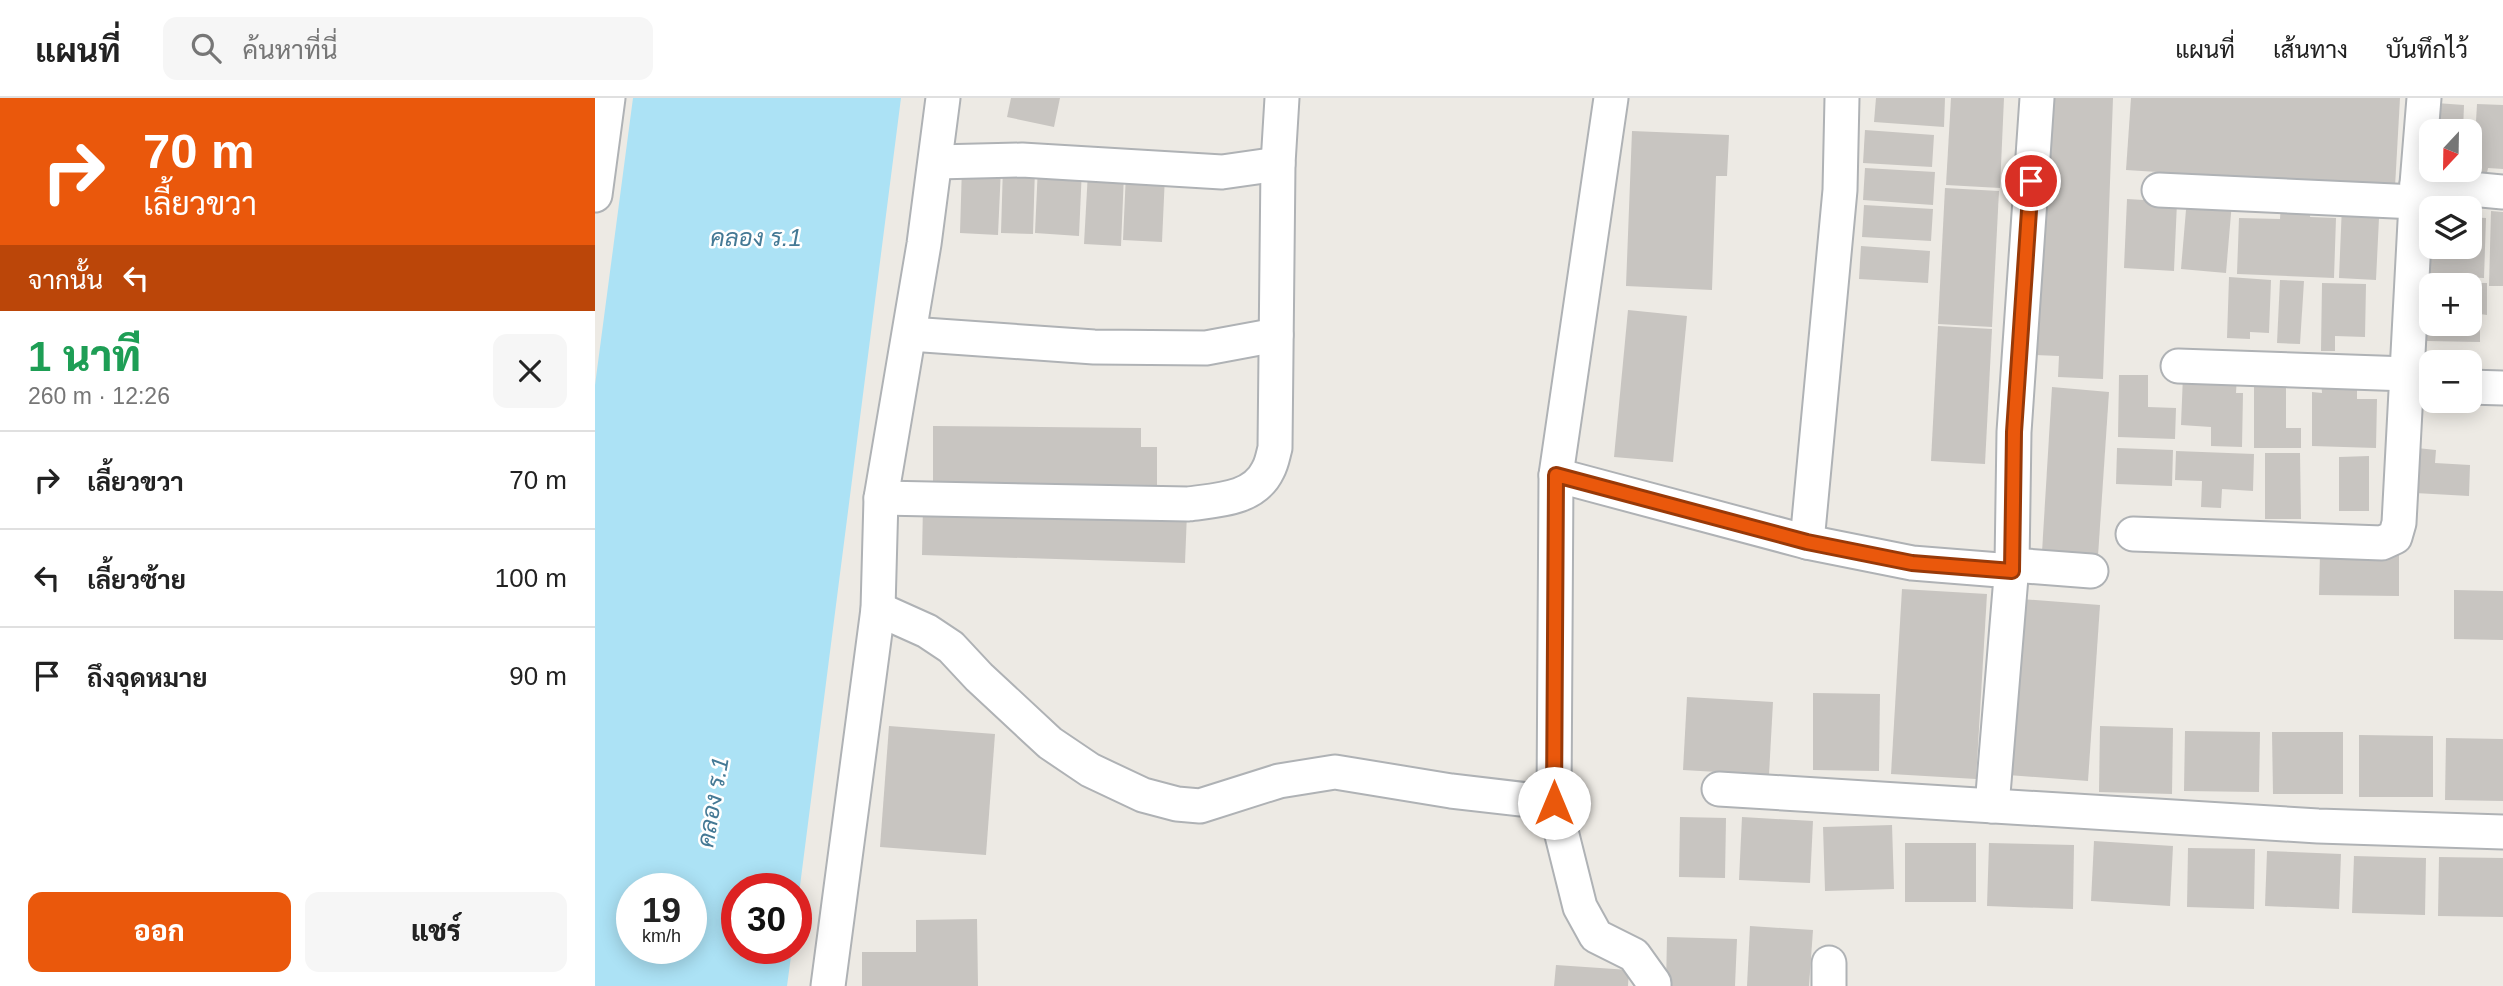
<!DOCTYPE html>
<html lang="th">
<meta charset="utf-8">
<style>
body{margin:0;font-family:Helvetica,Sarabun,sans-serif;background:#f6f6f6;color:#222;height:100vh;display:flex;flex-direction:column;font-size:26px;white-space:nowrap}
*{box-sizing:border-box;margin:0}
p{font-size:23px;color:#767676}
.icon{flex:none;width:38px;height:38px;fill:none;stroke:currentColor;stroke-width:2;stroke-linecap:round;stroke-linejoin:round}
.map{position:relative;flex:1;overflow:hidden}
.drawer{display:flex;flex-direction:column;background:#fff;width:595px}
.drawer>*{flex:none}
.banner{background:#ea580c;color:#fff;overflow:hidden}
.needle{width:46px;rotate:202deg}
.controls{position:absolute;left:1824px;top:21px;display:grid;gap:14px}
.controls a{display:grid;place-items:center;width:63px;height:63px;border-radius:14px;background:#fff;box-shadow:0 4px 18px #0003;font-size:35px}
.speed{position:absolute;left:21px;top:775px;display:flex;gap:14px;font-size:35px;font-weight:700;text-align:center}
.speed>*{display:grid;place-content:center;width:91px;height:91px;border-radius:50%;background:#fff;box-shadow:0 4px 18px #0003;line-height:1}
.speed small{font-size:18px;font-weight:400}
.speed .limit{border:10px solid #d22;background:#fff;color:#111}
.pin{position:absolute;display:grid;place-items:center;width:60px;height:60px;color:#fff;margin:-30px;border:4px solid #fff;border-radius:50%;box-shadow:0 2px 7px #0007}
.me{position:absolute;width:77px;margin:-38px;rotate:0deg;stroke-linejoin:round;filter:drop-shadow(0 0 5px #0008)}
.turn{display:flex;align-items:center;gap:24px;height:147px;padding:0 28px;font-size:32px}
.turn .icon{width:91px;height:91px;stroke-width:2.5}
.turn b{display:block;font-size:49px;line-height:60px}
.then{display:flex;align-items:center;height:66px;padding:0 28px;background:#0003;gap:14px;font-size:26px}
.round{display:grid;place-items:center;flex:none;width:74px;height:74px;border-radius:14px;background:#f6f6f6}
.headline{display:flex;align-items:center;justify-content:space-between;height:119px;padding:0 28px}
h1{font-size:42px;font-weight:800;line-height:52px;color:#1e9e55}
.button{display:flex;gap:14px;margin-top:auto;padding:14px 28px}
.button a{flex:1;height:80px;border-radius:14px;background:#ea580c;color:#fff;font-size:28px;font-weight:800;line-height:80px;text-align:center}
.button a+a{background:#f6f6f6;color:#222}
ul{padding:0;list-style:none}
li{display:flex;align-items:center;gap:21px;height:98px;padding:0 28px;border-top:2px solid #e0e0e0}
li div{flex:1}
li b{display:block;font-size:26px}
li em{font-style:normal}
header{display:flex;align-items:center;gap:42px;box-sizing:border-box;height:98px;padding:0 35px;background:#fff;border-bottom:2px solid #e0e0e0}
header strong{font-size:33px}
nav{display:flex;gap:38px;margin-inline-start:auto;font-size:24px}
.search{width:490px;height:63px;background:#f6f6f6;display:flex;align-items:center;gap:18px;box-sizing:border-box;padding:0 24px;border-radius:14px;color:#767676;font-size:26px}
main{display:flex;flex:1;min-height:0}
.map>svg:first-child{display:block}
.water{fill:#ace2f5;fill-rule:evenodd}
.building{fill:#c8c5c1;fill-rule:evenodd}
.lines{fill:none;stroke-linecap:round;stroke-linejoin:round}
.minor-casing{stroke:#afb2b5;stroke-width:37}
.minor{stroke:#fff;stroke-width:33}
.route-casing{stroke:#983908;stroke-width:18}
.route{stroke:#ea580c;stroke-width:12}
.labels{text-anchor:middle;stroke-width:5;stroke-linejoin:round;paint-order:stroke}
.water-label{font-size:24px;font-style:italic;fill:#447995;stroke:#fff}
</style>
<header>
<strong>แผนที่</strong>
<div class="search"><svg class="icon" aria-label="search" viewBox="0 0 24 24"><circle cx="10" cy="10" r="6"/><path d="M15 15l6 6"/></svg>ค้นหาที่นี่</div>
<nav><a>แผนที่</a><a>เส้นทาง</a><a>บันทึกไว้</a></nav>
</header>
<main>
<section class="drawer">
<div class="banner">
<div class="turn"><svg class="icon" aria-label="right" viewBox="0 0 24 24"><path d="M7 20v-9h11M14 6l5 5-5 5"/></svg><div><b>70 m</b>เลี้ยวขวา</div></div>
<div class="then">จากนั้น<svg class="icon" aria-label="left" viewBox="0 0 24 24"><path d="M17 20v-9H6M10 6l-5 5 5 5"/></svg></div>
</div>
<div class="headline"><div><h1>1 นาที</h1><p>260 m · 12:26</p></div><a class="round"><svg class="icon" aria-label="close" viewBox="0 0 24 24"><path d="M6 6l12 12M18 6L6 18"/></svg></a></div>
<ul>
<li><svg class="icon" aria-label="right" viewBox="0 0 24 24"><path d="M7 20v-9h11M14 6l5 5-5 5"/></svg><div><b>เลี้ยวขวา</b></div><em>70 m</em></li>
<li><svg class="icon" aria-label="left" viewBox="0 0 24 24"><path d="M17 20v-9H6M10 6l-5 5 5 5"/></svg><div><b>เลี้ยวซ้าย</b></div><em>100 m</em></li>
<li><svg class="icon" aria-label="arrive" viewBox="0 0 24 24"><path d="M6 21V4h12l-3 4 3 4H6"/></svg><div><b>ถึงจุดหมาย</b></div><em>90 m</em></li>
</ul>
<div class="button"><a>ออก</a><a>แชร์</a></div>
</section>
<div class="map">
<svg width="1908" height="888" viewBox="0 0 1908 888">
<rect width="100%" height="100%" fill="#edeae4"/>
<path class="water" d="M38 0H306L201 819V791H142V850L197 851 192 888H0V287ZM37 791H96V850H37Z"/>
<g class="building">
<polygon points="416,0 465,0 459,29 412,19"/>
<polygon points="1281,0 1350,0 1349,29 1279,24"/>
<polygon points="1356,0 1409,0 1405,90 1351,87"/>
<polygon points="1450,0 1518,0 1508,281 1463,279 1464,258 1440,257"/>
<polygon points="1536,0 1805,0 1800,89 1531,72"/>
<polygon points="1841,5 1869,7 1868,33 1840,33"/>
<polygon points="1882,6 1908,7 1908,71 1893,70 1892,75 1856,76 1856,72 1874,72 1874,58 1879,58"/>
<polygon points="1270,32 1339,37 1337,69 1268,65"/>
<polygon points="1037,33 1134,37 1132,78 1121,78 1117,192 1031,188"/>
<polygon points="367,68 406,70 403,137 365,135"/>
<polygon points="408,68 440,70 438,136 406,135"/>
<polygon points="443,68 487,70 484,138 440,135"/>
<polygon points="1270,70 1340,74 1338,107 1268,102"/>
<polygon points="493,74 529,76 526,148 489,146"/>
<polygon points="531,75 570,77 567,144 528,142"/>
<polygon points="1350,90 1404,93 1397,229 1343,226"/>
<polygon points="1592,100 1637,104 1631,175 1586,171"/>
<polygon points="1532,101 1582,104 1579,173 1529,170"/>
<polygon points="1686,106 1716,107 1715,119 1741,120 1739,180 1642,176 1644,120 1685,121"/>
<polygon points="1269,107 1338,111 1336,143 1267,139"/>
<polygon points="1747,107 1771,108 1770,119 1784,120 1781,182 1744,180"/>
<polygon points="1896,113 1908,114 1908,188 1894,188"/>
<polygon points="1874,119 1891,120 1889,180 1833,178 1834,149 1874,149"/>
<polygon points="1266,148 1335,153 1333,185 1264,181"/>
<polygon points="1634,179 1676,182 1674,235 1655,234 1655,241 1632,240"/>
<polygon points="1685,182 1709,183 1705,246 1682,245"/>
<path d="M1832 184 1892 185V217L1885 216V244L1832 243ZM1836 187H1874V226H1836Z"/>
<polygon points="1727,185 1771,186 1770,239 1740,238 1740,253 1726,253"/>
<polygon points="1033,212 1092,218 1078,364 1019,359"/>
<polygon points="1343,228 1397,231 1390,366 1336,363"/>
<polygon points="1524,277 1553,277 1553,309 1581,310 1580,341 1523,339"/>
<polygon points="1588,277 1642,278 1641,295 1648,295 1647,349 1616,348 1616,329 1586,327"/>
<polygon points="1726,281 1750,281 1750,291 1762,291 1762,301 1782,301 1781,350 1717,348 1717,294 1727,295"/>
<polygon points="1659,282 1691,282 1691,330 1706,330 1706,350 1659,350"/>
<polygon points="1457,289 1514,294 1503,458 1447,454"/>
<polygon points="338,328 546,330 546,349 562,349 562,387 338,385"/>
<polygon points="1522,350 1578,352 1577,388 1521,386"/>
<polygon points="1822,350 1841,352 1840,365 1875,367 1874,398 1820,395"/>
<polygon points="1581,353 1659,356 1658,393 1627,391 1626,410 1606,409 1607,383 1580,382"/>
<polygon points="1670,355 1705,355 1706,421 1670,421"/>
<polygon points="1774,358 1774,413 1744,413 1744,359"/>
<polygon points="328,407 592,415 590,465 327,457"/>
<polygon points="1725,455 1804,457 1804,498 1724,497"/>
<polygon points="1307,491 1392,496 1381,681 1296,676"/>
<polygon points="1859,492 1908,493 1908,542 1859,541"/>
<polygon points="1426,501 1505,507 1493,683 1413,677"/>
<polygon points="1218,595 1285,596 1284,673 1218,672"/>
<polygon points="1092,599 1178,604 1174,677 1088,672"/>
<polygon points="294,628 400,636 391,757 285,749"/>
<polygon points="1505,628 1578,630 1577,696 1504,694"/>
<polygon points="1590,633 1665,634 1664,694 1589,693"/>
<polygon points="1677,634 1748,634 1748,696 1678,696"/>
<polygon points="1764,637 1838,638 1838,699 1764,699"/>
<polygon points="1851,640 1908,641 1908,703 1850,702"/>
<polygon points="1085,719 1131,720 1130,780 1084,779"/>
<polygon points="1147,719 1218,723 1215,785 1144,782"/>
<polygon points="1297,727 1299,791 1230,793 1228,729"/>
<polygon points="1499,743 1578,748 1575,808 1496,803"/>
<rect x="1310" y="745" width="71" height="59"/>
<polygon points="1394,745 1479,747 1478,811 1392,808"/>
<polygon points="1593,750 1660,751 1659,811 1592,809"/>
<polygon points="1672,753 1746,756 1744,811 1670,808"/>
<polygon points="1759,758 1831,760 1830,817 1757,815"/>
<polygon points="1844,759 1908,760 1908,819 1843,818"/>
<polygon points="382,821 383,888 267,888 267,854 321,854 321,822"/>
<polygon points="1155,828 1218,832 1214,888 1152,888"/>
<polygon points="1072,839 1142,841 1140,888 1071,888"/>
<polygon points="961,867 1034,872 1033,888 959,888"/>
</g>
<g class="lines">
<defs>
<g id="minor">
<polyline points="1016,0 961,377 959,705 985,809 1001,838 1039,857 1059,885 1059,888"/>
<polyline points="341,64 427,62 627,74 683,66"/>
<polyline points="1822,86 1908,94"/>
<polyline points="1564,92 1821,104"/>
<polyline points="0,97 13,0"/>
<polyline points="315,236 499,249 611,250 681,237"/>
<polyline points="1583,268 1813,276"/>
<polyline points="1874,289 1908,290"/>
<polyline points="961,377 1212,444 1317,465 1417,473"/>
<path d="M286 400 593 406C621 402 659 402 673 372 677 365 678 357 680 350L683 66 687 0"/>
<polyline points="1538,436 1787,445 1800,439 1804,425 1822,86 1829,0"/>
<polyline points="1212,444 1245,92 1247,0"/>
<polyline points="1417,467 1496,473"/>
<polyline points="283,511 332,533 356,549 384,579 455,645 495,672 548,697 582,706 605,708 684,683 740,674 856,693 959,705"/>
<polyline points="1124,691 1723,728 1908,734"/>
<polyline points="1397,708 1417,467 1419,334 1442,0"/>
<polyline points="1234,865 1234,888"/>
<polyline points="233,888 283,511 286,400 329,146 348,0"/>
</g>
</defs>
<use href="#minor" class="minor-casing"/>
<use href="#minor" class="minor"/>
</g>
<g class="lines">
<defs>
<polyline id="route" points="959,705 961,377 1212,444 1317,465 1417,473 1419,334 1436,83"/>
</defs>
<use href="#route" class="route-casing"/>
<use href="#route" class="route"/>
</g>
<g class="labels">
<g class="water-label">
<text x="161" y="148">คลอง ร.1</text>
<text transform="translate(118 704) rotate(-80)" y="8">คลอง ร.1</text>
</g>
</g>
</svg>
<div class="controls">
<a><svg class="needle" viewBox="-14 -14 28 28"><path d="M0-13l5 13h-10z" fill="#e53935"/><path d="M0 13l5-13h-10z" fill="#767676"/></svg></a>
<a><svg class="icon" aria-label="layers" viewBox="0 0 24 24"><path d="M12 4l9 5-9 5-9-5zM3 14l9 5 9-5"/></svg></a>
<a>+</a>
<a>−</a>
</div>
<div class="speed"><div>19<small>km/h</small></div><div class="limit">30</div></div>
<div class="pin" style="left:1436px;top:83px;background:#d93025"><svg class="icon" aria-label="arrive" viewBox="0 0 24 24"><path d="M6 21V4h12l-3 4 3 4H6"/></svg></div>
<svg class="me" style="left:959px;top:705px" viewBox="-20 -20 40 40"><circle r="19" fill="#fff"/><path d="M0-13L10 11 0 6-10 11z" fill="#ea580c"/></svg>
</div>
</main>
